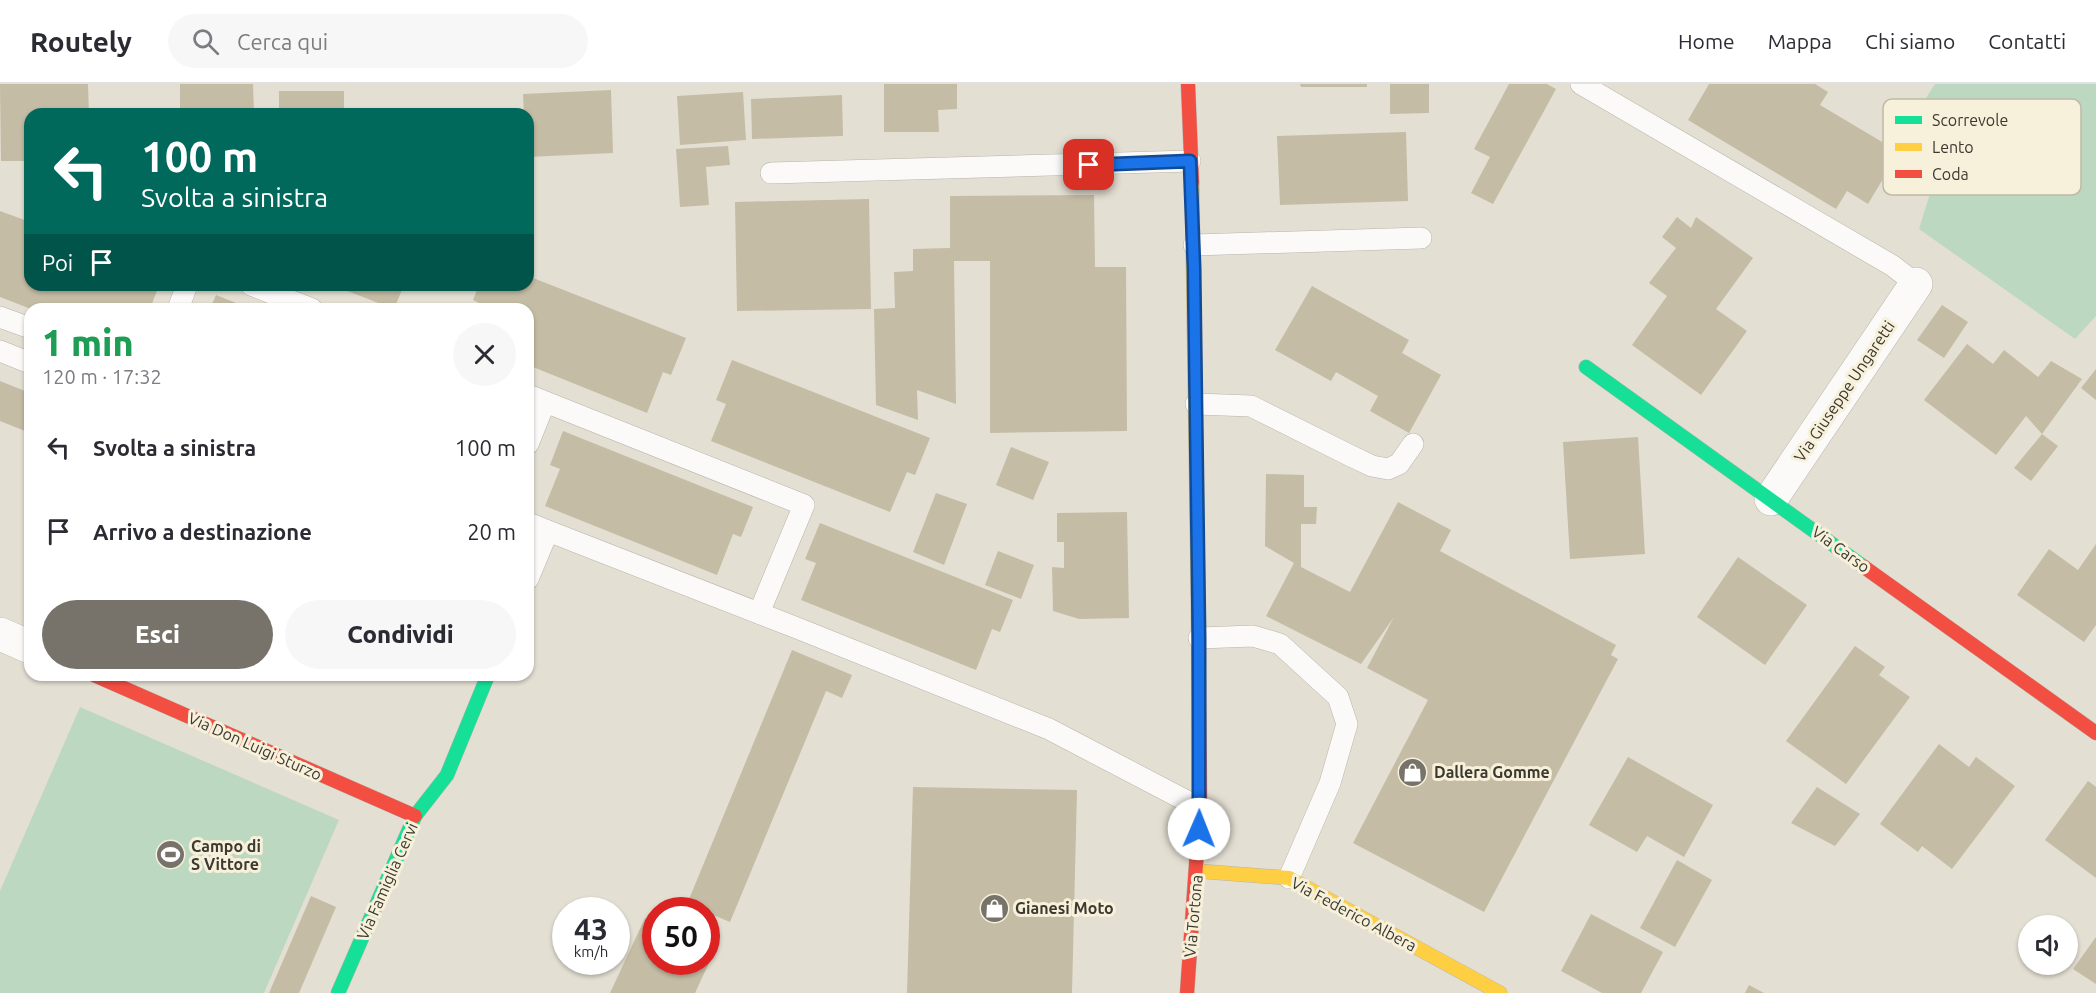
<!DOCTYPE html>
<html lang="it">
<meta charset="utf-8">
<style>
body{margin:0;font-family:Ubuntu,sans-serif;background:#f7f7f7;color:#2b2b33;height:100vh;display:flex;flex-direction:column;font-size:22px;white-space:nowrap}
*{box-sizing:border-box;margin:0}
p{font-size:20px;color:#7c7c81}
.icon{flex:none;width:33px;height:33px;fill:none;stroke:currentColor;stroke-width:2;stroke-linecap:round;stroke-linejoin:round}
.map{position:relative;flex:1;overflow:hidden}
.panel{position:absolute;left:24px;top:219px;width:510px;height:378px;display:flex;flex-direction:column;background:#fff;border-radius:18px;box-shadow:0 2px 4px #0004}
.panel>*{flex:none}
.top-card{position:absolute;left:24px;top:24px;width:510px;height:183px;border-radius:18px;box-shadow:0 2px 4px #0004;background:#00695c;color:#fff;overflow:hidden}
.controls{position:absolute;left:2018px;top:831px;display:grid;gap:12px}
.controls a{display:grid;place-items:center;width:60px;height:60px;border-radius:50%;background:#fff;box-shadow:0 2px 4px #0004;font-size:30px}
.speed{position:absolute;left:552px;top:813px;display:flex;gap:12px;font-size:30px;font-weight:700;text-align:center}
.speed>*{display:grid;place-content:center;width:78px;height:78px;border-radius:50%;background:#fff;box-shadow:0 2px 4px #0004;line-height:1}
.speed small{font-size:15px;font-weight:400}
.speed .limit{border:9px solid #d22;background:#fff;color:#111}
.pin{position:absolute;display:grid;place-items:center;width:51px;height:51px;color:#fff;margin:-26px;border-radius:12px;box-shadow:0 3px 9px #0006}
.me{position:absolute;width:66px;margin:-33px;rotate:1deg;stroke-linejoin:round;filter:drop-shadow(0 0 4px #0008)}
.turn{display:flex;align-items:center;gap:21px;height:126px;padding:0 18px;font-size:27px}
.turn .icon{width:78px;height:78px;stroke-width:2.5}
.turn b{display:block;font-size:42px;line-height:51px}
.then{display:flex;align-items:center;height:57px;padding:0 18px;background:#0003;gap:12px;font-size:22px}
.round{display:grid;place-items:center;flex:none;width:63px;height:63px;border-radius:32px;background:#f7f7f7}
.summary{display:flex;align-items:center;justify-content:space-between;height:102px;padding:0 18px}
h1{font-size:36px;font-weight:800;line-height:45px;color:#1e9e55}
.button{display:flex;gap:12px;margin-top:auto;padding:12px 18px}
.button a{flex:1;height:69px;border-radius:36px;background:#77736a;color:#fff;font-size:24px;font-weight:800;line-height:69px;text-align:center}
.button a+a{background:#f7f7f7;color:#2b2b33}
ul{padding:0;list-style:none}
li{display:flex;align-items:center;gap:18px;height:84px;padding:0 18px}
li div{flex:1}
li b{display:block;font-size:22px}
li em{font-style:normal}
header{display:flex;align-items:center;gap:36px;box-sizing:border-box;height:84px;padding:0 30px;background:#fff;border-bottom:2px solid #e1e1e2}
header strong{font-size:28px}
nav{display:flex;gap:33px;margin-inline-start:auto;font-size:21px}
.search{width:420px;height:54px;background:#f7f7f7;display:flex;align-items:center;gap:15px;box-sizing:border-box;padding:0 21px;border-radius:33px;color:#7c7c81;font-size:22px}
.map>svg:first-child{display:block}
.green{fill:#bdd8c1}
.building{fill:#c5bca5}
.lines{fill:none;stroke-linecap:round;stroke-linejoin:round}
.lane-casing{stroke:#b7b4aa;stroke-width:22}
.street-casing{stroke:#b7b4aa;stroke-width:34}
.fast-casing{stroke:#b7b4aa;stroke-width:15}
.slow-casing{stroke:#b7b4aa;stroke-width:15}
.jam-casing{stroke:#b7b4aa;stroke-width:15}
.lane{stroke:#fbfaf8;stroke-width:21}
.street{stroke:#fbfaf8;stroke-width:33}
.fast{stroke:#16e098;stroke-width:14}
.slow{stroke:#ffcf43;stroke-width:14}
.jam{stroke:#f24e42;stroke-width:14}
.route-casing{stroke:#114b97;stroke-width:15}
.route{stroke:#1a73e8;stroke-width:10}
.labels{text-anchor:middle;stroke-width:6;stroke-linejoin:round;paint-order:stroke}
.street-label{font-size:16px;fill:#3c3931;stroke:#f7f0da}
.poi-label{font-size:16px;font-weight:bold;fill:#3c3931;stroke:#f7f0da;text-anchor:start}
.key{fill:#f7f0da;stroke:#bfb9a7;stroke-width:1.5}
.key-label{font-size:16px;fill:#3c3931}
</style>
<header>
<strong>Routely</strong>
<div class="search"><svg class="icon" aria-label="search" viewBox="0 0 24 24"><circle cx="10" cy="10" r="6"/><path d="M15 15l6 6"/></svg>Cerca qui</div>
<nav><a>Home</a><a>Mappa</a><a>Chi siamo</a><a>Contatti</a></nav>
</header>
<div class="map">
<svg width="2096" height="909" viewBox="0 0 2096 909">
<rect width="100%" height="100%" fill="#e4dfd3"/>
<g class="green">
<polygon points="1935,0 2096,0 2096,232 2075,255 1919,145 1940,77 1906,45"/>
<polygon points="80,623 339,736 264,909 0,909 0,807"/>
</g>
<g class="building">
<polygon points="0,0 88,0 89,30 30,30 30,77 1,77"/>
<polygon points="180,0 253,0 254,30 180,30"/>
<polygon points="884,0 957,0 957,25 938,26 939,48 884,48"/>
<polygon points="1300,0 1367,0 1367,3 1301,3"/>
<polygon points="1390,0 1429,0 1429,29 1390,30"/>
<polygon points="1509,0 1547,0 1556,5 1493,120 1471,109 1490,73 1474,65"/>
<polygon points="1709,0 1815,0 1828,8 1820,21 1899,68 1868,120 1847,107 1836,125 1688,36"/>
<polygon points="611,6 613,69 528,73 528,30 524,30 523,10"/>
<rect x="279" y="7" width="65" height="23"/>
<polygon points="743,8 746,56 680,61 677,12"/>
<polygon points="842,11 843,52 752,55 751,15"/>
<polygon points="1406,48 1408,117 1280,121 1277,52"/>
<polygon points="728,62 730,81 706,83 709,121 680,123 676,65"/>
<polygon points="1094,111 1095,183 1126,183 1127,347 990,349 990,177 954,177 956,320 917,306 918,336 876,321 874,225 895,224 894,188 913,187 913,165 950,164 950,112"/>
<polygon points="869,115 871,225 737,227 735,118"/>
<polygon points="0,127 30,138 30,201 159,201 150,225 141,222 140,225 31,225 0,213"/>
<polygon points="1677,133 1691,144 1696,133 1753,174 1716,225 1747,247 1701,311 1632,261 1667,212 1649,199 1676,164 1662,153"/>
<polygon points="528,192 686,254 671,291 663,288 647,329 528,281 528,225 481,225 483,221 473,216 479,201 528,201"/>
<polygon points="332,201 404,201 394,225"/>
<polygon points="1312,202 1409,256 1402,269 1441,291 1409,349 1370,327 1378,312 1336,288 1331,297 1275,266"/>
<polygon points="216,211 251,225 210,225"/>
<polygon points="1942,221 1968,238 1944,274 1917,256"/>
<polygon points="1967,260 1993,280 2004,266 2038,293 2051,277 2082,295 2042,350 2026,332 1996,371 1924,316"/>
<polygon points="732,276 930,354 915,391 907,388 890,428 711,357 726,320 716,316"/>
<polygon points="2096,285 2096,316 2081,304"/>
<polygon points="0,297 30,309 30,334 25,347 0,337"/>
<polygon points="563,347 753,423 741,453 733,450 717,491 545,422 560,385 550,381"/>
<polygon points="2042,350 2058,362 2031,397 2014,384"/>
<polygon points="1638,353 1645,470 1570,475 1563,358"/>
<polygon points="1011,363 1049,378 1033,416 996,401"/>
<polygon points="1266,390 1304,391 1304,423 1317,423 1316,440 1301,440 1301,483 1350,508 1398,418 1451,446 1440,467 1616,561 1611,571 1618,575 1484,828 1353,759 1428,616 1367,584 1394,533 1361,580 1266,532 1294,479 1265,462"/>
<polygon points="936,409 967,420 944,481 913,468"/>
<polygon points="1127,428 1129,534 1079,535 1053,527 1052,483 1064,484 1064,458 1057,458 1057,429"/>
<polygon points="820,439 1013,516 1000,548 992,545 976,586 801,516 816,479 805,475"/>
<polygon points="2096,460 2096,541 2084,558 2017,511 2049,465 2078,486"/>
<polygon points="998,467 1034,481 1021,515 985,501"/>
<polygon points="1738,473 1807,521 1765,581 1697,533"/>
<polygon points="1855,562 1885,583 1879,591 1910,613 1846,700 1786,657"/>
<polygon points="792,566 852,591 842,614 826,607 730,838 687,820"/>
<polygon points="1939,660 1969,683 1976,673 2015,702 1952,785 1922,762 1918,768 1880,740"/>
<polygon points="1628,673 1713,721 1684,773 1647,752 1637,768 1589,741"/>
<polygon points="2088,697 2096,703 2096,794 2045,756"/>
<polygon points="913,703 1077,706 1072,909 907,909"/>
<polygon points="1817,703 1860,730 1835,762 1791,739"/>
<polygon points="1677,776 1712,796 1675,863 1640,844"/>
<polygon points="311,812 336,823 299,909 269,909"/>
<polygon points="1591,830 1663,868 1641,909 1602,909 1561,887"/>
<polygon points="645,834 656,838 656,878 706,878 706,862 715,866 695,909 610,909"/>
<polygon points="2096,853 2096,900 2073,885"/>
<polygon points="1749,901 1764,909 1745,909"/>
</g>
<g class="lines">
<defs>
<g id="lane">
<polyline points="1581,0 1893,182 1916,200"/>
<polyline points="771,89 1190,77"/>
<polyline points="1194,161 1421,154"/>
<polyline points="251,201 312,225"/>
<polyline points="178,225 187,201"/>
<polyline points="0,233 30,244"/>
<polyline points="0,267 30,279"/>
<polyline points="528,311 804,421 759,529"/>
<polyline points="1196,320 1251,322 1351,372 1372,382 1388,385 1399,380 1413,360"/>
<polyline points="528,360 545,318"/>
<polyline points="528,439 548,447"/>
<polyline points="528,495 548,447 797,544 1049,645 1200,724"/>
<polyline points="1199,554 1253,552 1280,560 1338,613 1347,640 1330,699 1289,794"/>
</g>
<g id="street">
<polyline points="1771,415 1916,200"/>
<polyline points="0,550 30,563"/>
</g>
<g id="fast">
<polyline points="1586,283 1864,483"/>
<polyline points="338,909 415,732 447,691 488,591"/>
</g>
<g id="slow">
<polyline points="1192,98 1198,509"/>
<polyline points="1197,787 1289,794 1500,909"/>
</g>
<g id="jam">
<polyline points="1188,0 1192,98"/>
<polyline points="1864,483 2096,649"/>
<polyline points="94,591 415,732"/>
<polyline points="1187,909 1200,724 1198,509"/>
</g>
</defs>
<use href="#lane" class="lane-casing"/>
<use href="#street" class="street-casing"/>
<use href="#fast" class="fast-casing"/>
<use href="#slow" class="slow-casing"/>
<use href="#jam" class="jam-casing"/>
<use href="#lane" class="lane"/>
<use href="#street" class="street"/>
<use href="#fast" class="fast"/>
<use href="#slow" class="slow"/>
<use href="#jam" class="jam"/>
</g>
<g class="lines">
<defs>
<polyline id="route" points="1089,81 1190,77 1194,184 1199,554 1199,745"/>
</defs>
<use href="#route" class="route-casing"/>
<use href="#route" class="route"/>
</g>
<defs>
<symbol id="shop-disc" viewBox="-11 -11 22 22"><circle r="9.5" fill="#77736a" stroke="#f7f0da"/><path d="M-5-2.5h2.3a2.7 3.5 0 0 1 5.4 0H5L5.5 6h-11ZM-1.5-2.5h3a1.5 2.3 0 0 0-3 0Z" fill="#fff"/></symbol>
<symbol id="stadium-disc" viewBox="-11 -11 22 22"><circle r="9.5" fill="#77736a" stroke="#f7f0da"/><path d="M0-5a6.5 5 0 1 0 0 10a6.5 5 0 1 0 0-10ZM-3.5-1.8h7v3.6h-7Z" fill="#fff"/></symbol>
</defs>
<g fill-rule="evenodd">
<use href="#shop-disc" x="1396" y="672" width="33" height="33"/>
<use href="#stadium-disc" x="154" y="754" width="33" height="33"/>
<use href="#shop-disc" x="978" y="808" width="33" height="33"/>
</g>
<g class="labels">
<g class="street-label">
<text transform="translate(1844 307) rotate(-56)" y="6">Via Giuseppe Ungaretti</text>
<text transform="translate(1841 465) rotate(36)" y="6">Via Carso</text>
<text transform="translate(255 662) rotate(24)" y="6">Via Don Luigi Sturzo</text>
<text transform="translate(387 797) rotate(-66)" y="6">Via Famiglia Cervi</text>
<text transform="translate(1354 830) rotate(28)" y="6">Via Federico Albera</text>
<text transform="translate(1193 832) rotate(-85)" y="6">Via Tortona</text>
</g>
<g class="poi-label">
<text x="1434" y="694">Dallera Gomme</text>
<text x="191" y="768">Campo di<tspan x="191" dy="18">S Vittore</tspan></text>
<text x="1015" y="830">Gianesi Moto</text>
</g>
</g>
<rect x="1883" y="15" width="198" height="96" rx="9" class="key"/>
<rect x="1895" y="32" width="27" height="8" fill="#16e098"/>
<rect x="1895" y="59" width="27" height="8" fill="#ffcf43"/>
<rect x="1895" y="86" width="27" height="8" fill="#f24e42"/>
<g class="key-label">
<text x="1932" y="42">Scorrevole</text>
<text x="1932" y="69">Lento</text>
<text x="1932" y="96">Coda</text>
</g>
</svg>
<div class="controls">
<a><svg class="icon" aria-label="sound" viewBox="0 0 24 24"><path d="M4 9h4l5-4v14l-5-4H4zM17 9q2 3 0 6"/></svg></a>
</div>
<div class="speed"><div>43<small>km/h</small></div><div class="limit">50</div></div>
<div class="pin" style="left:1089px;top:81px;background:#d93025"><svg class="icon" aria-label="arrive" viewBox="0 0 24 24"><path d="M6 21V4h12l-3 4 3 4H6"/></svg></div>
<svg class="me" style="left:1199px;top:745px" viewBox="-20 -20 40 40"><circle r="19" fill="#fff"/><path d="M0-13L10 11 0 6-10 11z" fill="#1a73e8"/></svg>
<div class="top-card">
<div class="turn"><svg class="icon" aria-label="left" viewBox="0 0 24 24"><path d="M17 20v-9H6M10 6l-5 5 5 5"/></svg><div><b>100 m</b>Svolta a sinistra</div></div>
<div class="then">Poi<svg class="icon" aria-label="arrive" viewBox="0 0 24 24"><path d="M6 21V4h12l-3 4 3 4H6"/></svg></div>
</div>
<section class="panel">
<div class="summary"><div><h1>1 min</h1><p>120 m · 17:32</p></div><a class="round"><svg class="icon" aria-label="close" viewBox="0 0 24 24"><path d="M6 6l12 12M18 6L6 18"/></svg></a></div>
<ul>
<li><svg class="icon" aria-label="left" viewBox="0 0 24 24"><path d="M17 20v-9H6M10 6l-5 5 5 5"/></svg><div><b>Svolta a sinistra</b></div><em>100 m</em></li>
<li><svg class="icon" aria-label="arrive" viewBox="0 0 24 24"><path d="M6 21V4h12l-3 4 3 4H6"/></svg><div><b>Arrivo a destinazione</b></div><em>20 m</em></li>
</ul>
<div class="button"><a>Esci</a><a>Condividi</a></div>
</section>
</div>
